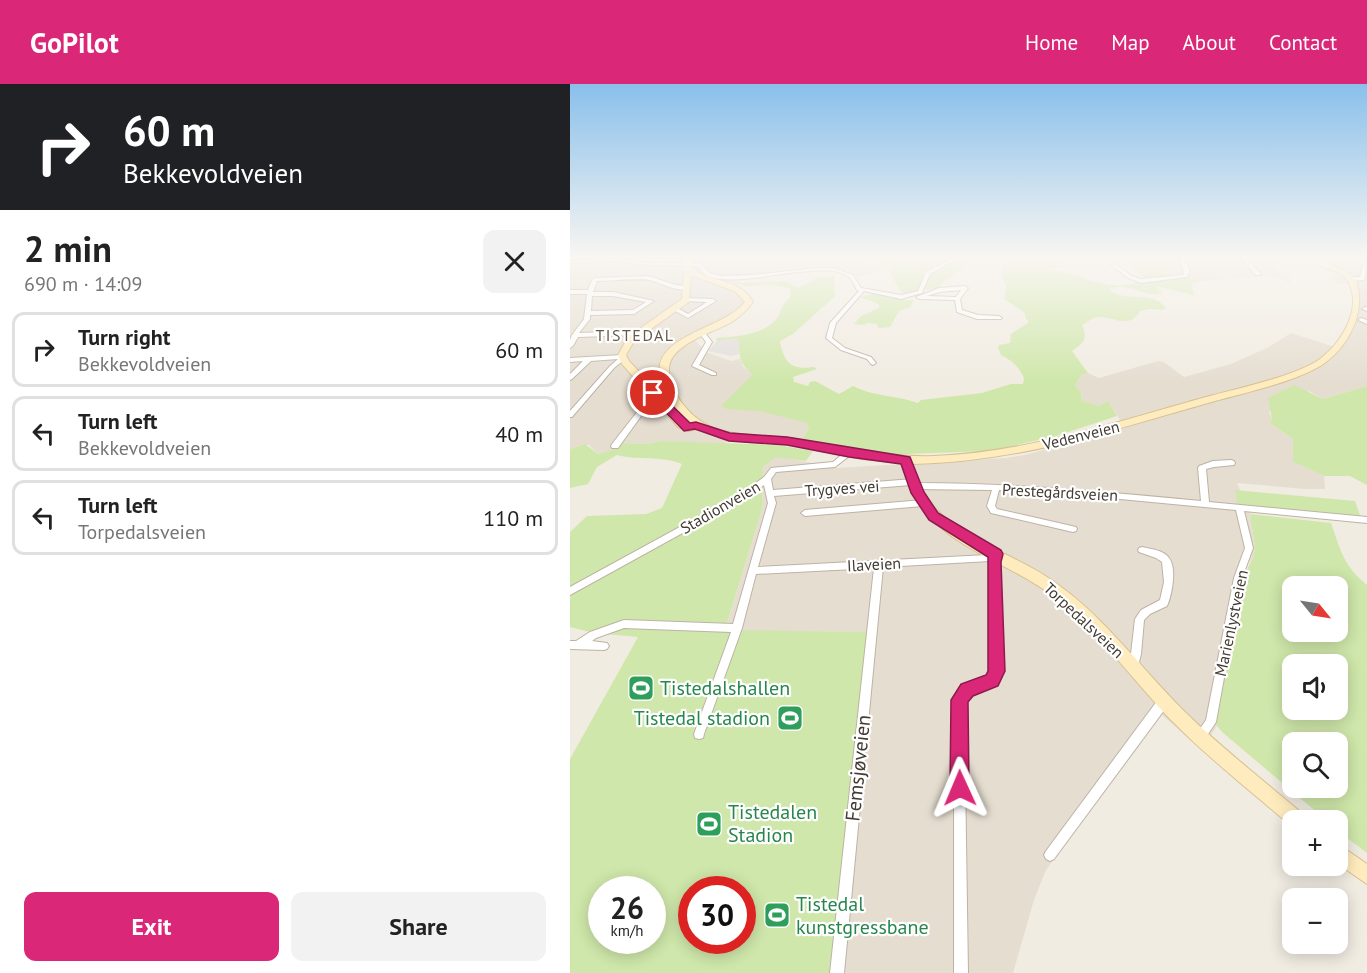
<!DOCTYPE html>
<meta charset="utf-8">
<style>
body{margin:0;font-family:"PT Sans",sans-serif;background:#f2f2f2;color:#222;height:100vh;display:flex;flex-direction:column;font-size:22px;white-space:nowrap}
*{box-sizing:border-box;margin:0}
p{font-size:20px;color:#767676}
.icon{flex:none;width:33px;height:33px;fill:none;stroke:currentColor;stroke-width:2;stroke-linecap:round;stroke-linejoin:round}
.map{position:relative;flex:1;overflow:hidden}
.drawer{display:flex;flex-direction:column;background:#fff;width:570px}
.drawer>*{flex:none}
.top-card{background:#202124;color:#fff;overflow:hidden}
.needle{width:39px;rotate:120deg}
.tools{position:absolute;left:712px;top:492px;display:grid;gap:12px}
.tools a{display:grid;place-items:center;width:66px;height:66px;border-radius:12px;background:#fff;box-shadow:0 3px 15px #0003;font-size:30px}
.speed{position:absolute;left:18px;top:792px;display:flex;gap:12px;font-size:30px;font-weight:700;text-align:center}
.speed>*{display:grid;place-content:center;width:78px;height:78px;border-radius:50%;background:#fff;box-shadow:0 3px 15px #0003;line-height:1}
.speed small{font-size:15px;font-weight:400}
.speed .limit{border:9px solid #d22;background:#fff;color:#111}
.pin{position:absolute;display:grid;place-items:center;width:51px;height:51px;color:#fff;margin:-26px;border:3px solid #fff;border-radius:50%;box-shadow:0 2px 6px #0007}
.me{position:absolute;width:66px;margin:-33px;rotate:359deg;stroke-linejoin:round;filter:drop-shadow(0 0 4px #0008)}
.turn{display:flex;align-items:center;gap:21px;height:126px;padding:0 24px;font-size:27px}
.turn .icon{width:78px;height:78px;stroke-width:2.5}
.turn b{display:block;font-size:42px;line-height:51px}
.round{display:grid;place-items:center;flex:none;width:63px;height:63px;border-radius:12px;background:#f2f2f2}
.headline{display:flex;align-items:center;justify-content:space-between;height:102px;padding:0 24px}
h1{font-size:36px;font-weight:600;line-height:45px}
.button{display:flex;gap:12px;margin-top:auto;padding:12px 24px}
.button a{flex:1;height:69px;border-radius:12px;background:#db2777;color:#fff;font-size:24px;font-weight:600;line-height:69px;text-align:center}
.button a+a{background:#f2f2f2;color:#222}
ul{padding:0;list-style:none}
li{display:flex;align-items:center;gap:18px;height:75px;margin:0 12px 9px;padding:0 12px;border:3px solid #e0e0e0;border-radius:12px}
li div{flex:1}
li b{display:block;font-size:22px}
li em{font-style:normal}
header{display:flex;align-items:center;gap:36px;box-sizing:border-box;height:84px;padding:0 30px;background:#db2777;color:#fff}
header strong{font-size:28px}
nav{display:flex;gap:33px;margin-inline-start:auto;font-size:21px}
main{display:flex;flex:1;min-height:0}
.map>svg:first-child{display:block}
.residential{fill:#e5ddd0}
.industrial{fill:#e3ddd7}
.green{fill:#cfe7aa;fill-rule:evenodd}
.parking{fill:#e1dedb}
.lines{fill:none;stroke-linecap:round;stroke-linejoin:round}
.street-casing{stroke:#bdb3a5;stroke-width:2}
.secondary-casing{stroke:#d6c093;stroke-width:2}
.street{fill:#fff;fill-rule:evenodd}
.secondary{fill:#ffecbe;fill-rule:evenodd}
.route{fill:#db2777;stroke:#8e194d;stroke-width:1.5}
.labels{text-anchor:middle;stroke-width:4.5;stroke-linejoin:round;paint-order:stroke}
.far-quarter-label{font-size:16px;letter-spacing:1.5px;fill:#66594a;stroke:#fff}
.street-label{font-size:16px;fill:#433c33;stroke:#fff}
.near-leisure-label{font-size:20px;fill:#27864d;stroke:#fff;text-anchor:start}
.near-street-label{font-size:20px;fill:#433c33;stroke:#fff}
</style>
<header>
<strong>GoPilot</strong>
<nav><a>Home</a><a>Map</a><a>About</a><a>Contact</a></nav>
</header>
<main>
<section class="drawer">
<div class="top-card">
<div class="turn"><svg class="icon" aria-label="right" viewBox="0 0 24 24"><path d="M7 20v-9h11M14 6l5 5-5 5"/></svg><div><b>60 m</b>Bekkevoldveien</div></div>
</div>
<div class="headline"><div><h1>2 min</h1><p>690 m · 14:09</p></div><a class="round"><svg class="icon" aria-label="close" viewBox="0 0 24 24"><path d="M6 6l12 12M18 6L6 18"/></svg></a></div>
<ul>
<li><svg class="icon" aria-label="right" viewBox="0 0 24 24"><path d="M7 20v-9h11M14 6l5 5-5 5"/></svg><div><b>Turn right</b><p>Bekkevoldveien</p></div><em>60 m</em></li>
<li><svg class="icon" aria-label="left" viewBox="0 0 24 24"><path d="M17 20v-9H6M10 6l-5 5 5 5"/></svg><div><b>Turn left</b><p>Bekkevoldveien</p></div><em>40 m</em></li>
<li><svg class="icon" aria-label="left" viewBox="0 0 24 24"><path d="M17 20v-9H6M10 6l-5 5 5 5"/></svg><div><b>Turn left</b><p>Torpedalsveien</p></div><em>110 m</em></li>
</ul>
<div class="button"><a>Exit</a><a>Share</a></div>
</section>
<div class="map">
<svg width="797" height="889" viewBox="0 0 797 889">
<rect width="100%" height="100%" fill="#f1ece2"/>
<g class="residential">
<polygon points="608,174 707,174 712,180 704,183 709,187 720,189 718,194 723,200 701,192 634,197 589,188 591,182 599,178 608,180"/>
<polygon points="723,174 797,174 797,302 753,315 739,307 699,328 702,335 700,339 723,355 723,378 754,392 755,405 735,405 667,399 680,430 685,463 683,475 678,479 670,510 652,603 647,642 632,665 592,631 581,643 506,741 475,788 464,816 443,889 262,889 298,548 155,547 192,425 193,383 205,373 212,373 266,384 436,374 455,371 555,344 538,317 529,322 512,317 511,309 505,301 511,291 518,289 529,294 588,277 594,278 614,293 661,280 697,264 721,249 765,263 777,245 776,241 786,231 788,226 789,220 780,200 768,200 759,193 766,190"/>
<polygon points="46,175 91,178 115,177 154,210 162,205 177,216 173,222 123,254 136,268 161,277 170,275 173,283 184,290 158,325 190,326 236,339 239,344 231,357 179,352 151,360 91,357 77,360 52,359 47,365 28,370 19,361 11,361 0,365 0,178"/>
</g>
<polygon class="industrial" points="155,174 280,174 313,184 314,186 287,193 268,185 233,184 177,192 149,215 114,214 115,177"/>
<g class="green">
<path d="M390 174H411L382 191 367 204 356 206C355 181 377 187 390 174Z"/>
<path d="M431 174H497L493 179V183L475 185V187C481 188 487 187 493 188 523 195 545 211 575 194L551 174H608L609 180 599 178 598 183 591 182 590 188 634 197 621 200 624 211 586 202 592 209C577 215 559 197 539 205 554 220 582 205 596 224L593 226 579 225 570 227C560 245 546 234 530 233 524 232 518 238 512 241 518 255 514 259 502 267L518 289 511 291 505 301 511 309 512 317 529 322 538 317 547 332 483 353 419 367 308 371 231 357 239 344 236 339 190 327 157 325 151 322 183 290C169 280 169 272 169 255L147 257 146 254C166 253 195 251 208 233 211 229 211 224 214 220 219 214 223 213 219 204L197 200 178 203 166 199 215 197 228 204 248 193H260L264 191 265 212 223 250 210 257C214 280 222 286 244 283L247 285 223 293 224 298 238 302 240 298 245 297 269 310 283 302C304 313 326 311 348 319L351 316 412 309 441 300H453L454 294C448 282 443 277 431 271L428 264 429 261 440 259 441 250 459 238 455 233V229L434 215 437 201C428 192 435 184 431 174Z"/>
<path d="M346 175 372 178 354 189 348 205 338 210 331 208C327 199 320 193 319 183L297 179Z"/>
<polygon points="302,210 332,216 344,216 340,223 329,227 320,243 308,244 307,240 297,239 295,241 284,240 291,232 309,224 309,220 290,213"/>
<polygon points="724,301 753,315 797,302 797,401 780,392 754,392 723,378 723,355 700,339 702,335 698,314"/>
<path d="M91 357 207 361 243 367 236 377 206 373 193 383 192 425 155 546 299 548 262 889H0V675L68 553 24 549 0 543V448L17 432 76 430 92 424 112 380C90 371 69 377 47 371L27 383 18 400 0 404V365L15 360 28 370 46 365 51 359 77 360ZM32 806H82V856H32ZM122 806H172V856H122Z"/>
<polygon points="665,406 785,417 791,434 667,420"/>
<path d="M680 430 761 439C771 467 773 481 797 501V769L768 747V736H756L652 648 647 642C646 621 671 484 683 475L685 463ZM723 502H768V548H723ZM723 580H768V626H723ZM723 658H768V704H723Z"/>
</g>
<polygon class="parking" points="155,255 169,255 169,270 161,272 138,267 147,257"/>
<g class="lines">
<defs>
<g id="street">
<path d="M383 174H389L360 190 352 209 331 215 294 207 266 239 262 254 275 264 301 273 306 279 303 281 301 280 297 275 271 266 256 254 260 239 289 207 287 206C285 203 283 197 280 194 258 172 172 206 138 192 133 190 131 186 128 182L76 181 47 177 0 179V177L47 175 76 179H118L131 180 139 189 152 192 182 191 247 184H263L283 191 291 204 331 211 348 207 356 188Z"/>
<polygon points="609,174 614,174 620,188 617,193 571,199 558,194 541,181 545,180 562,192 571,195 613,191 614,188"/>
<polygon points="671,174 676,174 690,189 690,191 686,191"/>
<polygon points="782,174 789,174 794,176 795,174 797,174 797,184 794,196 781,197 778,195 781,193 790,193 793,180"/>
<path d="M78 192 106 201 117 202 120 204C106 209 92 199 79 196 67 194 41 197 27 197L23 208H43L84 217 64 230 20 231V235L9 249 68 247 71 249 68 251 8 253 3 262 0 264V256L2 251 14 235 17 210H0V206H18L22 196 25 194ZM22 212H43L76 218 63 226 21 227Z"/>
<path d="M395 202 398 204 390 215 392 226 408 231 429 232 432 234 431 235H407L387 228 385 216 349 215 346 213 369 204ZM391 206 386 213 357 212 370 208Z"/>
<polygon points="116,214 143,215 146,217 118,234 102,225 107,224 118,230 137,218 114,217 114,215"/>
<polygon points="795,223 797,223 797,227 792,225"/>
<polygon points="791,234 797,236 797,240 788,236"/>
<polygon points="133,248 135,249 142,258 129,281 146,289 146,291 142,291 122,282 136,258 130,250"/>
<polygon points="52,271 55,273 55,275 44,284 2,333 0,333 0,327 40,282 48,275 21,277 2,295 0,296 0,290 13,277 0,278 0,274"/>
<polygon points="84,308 87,310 48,364 42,364 41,362 42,360 82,309"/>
<path d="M276 367H282L283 369 265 383 206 388 201 395 203 406 343 395 346 396V399C442 399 536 408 631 417L628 384 629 382 643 377 661 376 664 377 665 379 664 381 644 383 636 385 639 418 797 433V439L674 427 683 464 672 494 646 638 634 656 630 657 626 656 625 652 636 636 664 494 675 464 666 426 508 411 429 406 425 422 427 425 506 443 507 445 506 447 503 448 421 429 417 422 422 406 344 405 341 404V401L204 412 206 419 188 483 417 471 426 467 429 468 430 470 428 478 432 567 430 593C421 607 400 604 394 621L398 889H384V621C391 596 404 604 420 591L422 567 420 477 313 483 274 889H260L304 484 186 490 172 544 134 650 133 654 129 655 125 654 124 650 161 548 54 544 26 554 22 557 37 559 39 562 37 565 34 566 0 565V557H6L20 548 54 536 163 540 198 419 194 401 178 413 0 511V503L172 409 194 393 201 384 263 378Z"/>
<polygon points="353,416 357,419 353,422 235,432 231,429 235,426"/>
<path d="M572 463C580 465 594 466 599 474 607 484 602 511 597 522L580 530 574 536 571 570 567 586 563 588 559 586 558 583 561 570 565 535 571 526 590 516 594 498 592 478 586 474 569 468 568 466 569 464Z"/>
<polygon points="594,612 598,613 599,617 598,621 484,775 480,777 476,775 474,771 476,767 590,613"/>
</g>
<g id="secondary">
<path d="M115 174H122V184L127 188C147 198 172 197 183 218 177 226 171 232 162 238 145 248 100 260 99 284 98 295 105 310 112 319 140 356 176 349 217 354 269 360 310 374 364 372 459 368 546 338 636 313 666 305 726 292 750 275 771 259 792 226 779 199 772 183 742 182 729 174 748 174 770 182 785 194 797 225 781 259 756 278 733 296 674 309 645 317 542 346 451 378 342 380 345 387 346 395 349 401 373 450 434 465 477 493 530 527 568 581 613 626 650 663 693 696 733 730L735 736H723V743L721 742C681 707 638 674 601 636 563 596 531 551 488 516 451 485 398 471 365 438 348 421 338 403 332 379L292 375 217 360 154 355 127 345 118 347 108 343 52 280 48 271 58 253 112 215ZM121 191 166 208 175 218C155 243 98 249 90 280 88 288 92 297 94 303 98 313 104 323 111 331 114 335 118 339 119 340L59 277 56 271 64 257 119 218Z"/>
<polygon points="768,760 797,780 797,800 768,780"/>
</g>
</defs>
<use href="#street" class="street-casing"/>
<use href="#secondary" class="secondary-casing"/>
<use href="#street" class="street"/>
<use href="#secondary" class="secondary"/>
</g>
<linearGradient id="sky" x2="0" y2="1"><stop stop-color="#89c0eb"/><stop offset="0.58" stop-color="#f9f6f2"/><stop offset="1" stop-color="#f9f6f2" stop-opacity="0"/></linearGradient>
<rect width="797" height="299" fill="url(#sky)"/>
<polygon class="route" points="83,306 87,307 120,339 126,338 160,349 217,353 340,373 354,408 368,429 431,466 433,470 431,478 435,587 428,602 403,612 398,618 399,704 396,711 390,714 383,711 380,704 381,616 391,600 416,591 418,587 418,473 359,436 341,409 331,380 279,373 217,361 159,357 125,345 114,347 79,311 79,307"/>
<defs>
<symbol id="stadium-square" viewBox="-11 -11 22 22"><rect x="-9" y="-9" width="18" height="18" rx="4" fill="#2e9e5b" stroke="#fff"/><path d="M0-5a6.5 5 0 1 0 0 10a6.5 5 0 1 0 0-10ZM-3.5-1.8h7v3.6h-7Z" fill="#fff"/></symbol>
</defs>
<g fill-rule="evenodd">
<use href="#stadium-square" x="56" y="589" width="30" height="30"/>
<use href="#stadium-square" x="205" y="619" width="30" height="30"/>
<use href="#stadium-square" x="124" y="725" width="30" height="30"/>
<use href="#stadium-square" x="192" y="816" width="30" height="30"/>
</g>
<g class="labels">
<g class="far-quarter-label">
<text x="65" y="257">TISTEDAL</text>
</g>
<g class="street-label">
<text transform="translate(511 351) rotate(-14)" y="6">Vedenveien</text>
<text transform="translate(272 404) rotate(-4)" y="6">Trygves vei</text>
<text transform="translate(490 408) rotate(3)" y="6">Prestegårdsveien</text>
<text transform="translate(150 423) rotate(-30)" y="6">Stadionveien</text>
<text transform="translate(304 480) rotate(-3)" y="6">Ilaveien</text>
<text transform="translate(514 536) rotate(43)" y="6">Torpedalsveien</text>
<text transform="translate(661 539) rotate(-78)" y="6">Marienlystveien</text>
</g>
<g class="near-leisure-label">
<text x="90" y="611">Tistedalshallen</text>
<text x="200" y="641" text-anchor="end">Tistedal stadion</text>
<text x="158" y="735">Tistedalen<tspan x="158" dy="23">Stadion</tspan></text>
<text x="226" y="827">Tistedal<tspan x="226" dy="23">kunstgressbane</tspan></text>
</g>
<g class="near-street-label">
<text transform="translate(288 684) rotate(-84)" y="7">Femsjøveien</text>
</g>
</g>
</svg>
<div class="tools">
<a><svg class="needle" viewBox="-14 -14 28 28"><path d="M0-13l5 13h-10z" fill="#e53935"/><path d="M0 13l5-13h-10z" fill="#767676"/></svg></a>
<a><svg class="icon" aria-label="sound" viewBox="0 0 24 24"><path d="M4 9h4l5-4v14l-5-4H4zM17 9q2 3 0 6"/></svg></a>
<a><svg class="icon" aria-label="search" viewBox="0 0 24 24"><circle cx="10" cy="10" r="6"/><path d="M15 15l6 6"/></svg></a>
<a>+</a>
<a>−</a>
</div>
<div class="speed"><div>26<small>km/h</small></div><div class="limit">30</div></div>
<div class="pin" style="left:83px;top:309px;background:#d93025"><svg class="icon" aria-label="arrive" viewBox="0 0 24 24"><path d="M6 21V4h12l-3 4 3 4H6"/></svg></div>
<svg class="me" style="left:390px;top:704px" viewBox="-20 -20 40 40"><path d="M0-17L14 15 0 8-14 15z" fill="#db2777" stroke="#fff" stroke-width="4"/></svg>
</div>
</main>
